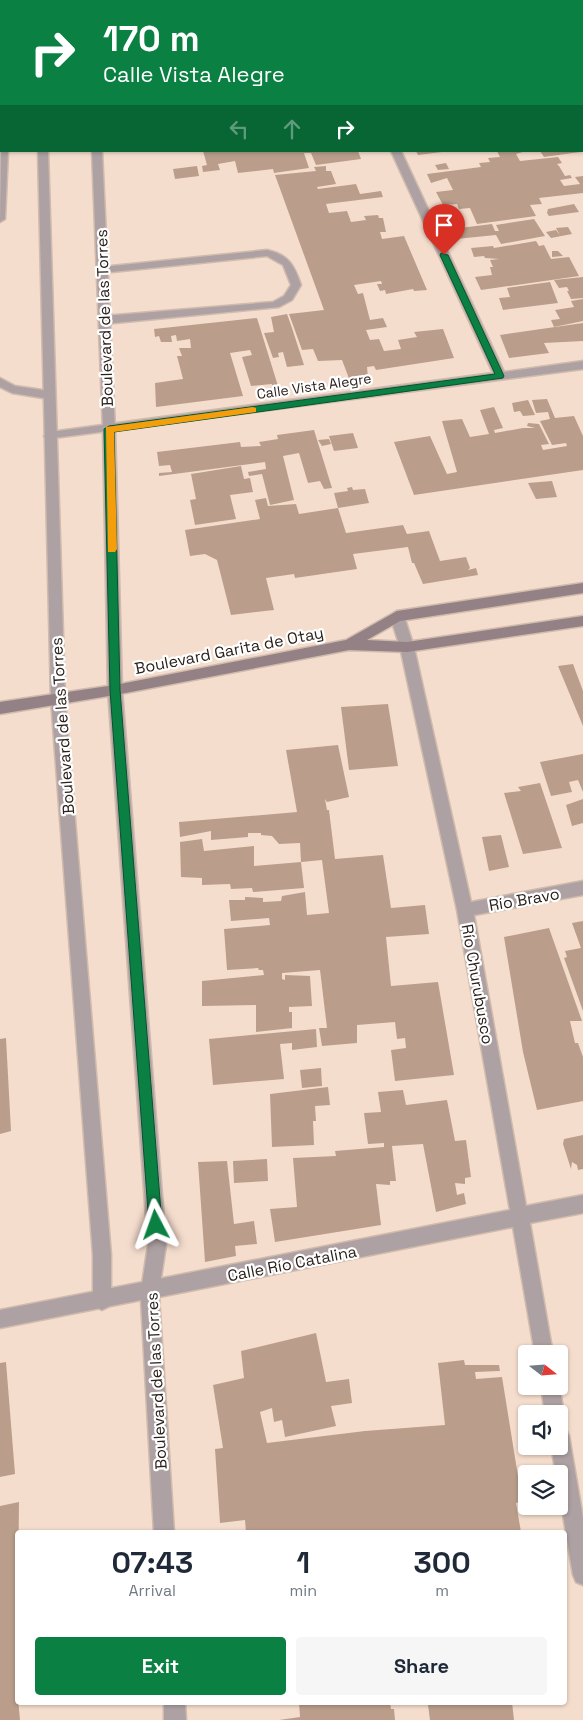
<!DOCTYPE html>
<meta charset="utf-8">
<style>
body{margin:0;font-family:"Space Grotesk",sans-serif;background:#f6f6f7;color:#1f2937;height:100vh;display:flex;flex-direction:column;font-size:19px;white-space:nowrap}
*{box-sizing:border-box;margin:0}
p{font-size:16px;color:#747a83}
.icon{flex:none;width:28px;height:28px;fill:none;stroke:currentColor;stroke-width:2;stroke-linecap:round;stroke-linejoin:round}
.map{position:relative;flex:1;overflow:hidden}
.drawer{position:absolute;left:15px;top:1530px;width:552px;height:175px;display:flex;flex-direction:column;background:#fff;border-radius:5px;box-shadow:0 1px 4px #0004}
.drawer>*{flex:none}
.guide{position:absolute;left:0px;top:0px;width:584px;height:152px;box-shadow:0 1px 4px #0004;background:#0b8043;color:#fff;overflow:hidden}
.needle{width:32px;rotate:107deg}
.fabs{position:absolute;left:518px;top:1345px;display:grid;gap:10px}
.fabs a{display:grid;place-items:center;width:50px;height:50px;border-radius:5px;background:#fff;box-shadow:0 1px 4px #0004;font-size:25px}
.pin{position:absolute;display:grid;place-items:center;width:42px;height:42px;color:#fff;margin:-51px -21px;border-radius:50% 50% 50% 0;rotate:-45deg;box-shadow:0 0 5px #0007}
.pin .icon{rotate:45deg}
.me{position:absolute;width:55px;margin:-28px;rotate:356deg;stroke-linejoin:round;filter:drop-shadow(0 0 4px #0008)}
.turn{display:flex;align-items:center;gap:18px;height:105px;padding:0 20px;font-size:22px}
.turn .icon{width:65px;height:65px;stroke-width:2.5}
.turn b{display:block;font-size:35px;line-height:42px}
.lanes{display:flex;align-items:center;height:48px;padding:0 20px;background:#0003;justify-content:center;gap:25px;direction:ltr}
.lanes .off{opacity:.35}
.eta{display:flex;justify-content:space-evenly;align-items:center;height:85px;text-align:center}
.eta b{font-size:30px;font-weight:700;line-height:35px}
.cta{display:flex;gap:10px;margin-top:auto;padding:10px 20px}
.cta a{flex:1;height:58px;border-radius:5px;background:#0b8043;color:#fff;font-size:20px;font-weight:700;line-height:58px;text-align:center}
.cta a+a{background:#f6f6f7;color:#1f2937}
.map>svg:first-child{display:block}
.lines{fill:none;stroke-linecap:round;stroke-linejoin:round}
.stream{fill:#b0c5df;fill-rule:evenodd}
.building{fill:#ba9e8b}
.service-casing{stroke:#d0bbad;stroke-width:3}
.minor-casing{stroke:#d0bbad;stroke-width:3}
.tertiary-casing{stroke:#d0bbad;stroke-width:3}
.secondary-casing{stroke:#d0bbad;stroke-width:3}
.service{fill:#aea1a3;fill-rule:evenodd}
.minor{fill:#aea1a3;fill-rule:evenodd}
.tertiary{fill:#aea1a3;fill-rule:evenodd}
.secondary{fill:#948185;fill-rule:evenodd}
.route{fill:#0b8043;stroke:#07532c}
.slow{fill:#f59e0b}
.labels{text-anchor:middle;stroke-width:4.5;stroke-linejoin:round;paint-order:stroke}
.far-street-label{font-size:14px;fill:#2a211b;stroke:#fff}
.street-label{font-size:16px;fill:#2a211b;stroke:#fff}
</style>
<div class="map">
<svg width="583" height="1720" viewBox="0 0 583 1720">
<rect width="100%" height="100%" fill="#f5ddcd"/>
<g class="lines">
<rect class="stream" x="0" y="53" width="1" height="4"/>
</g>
<g class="building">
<polygon points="203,151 358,151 361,159 316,165 311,153 304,153 309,168 274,173 273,169 238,173 235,161 218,164 220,170 203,172 202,166 207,165"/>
<polygon points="416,151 442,151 442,152 418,155"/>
<polygon points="497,151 526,151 516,154 520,161 558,157 562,163 557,164 559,166 565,176 570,175 572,178 560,180 564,186 580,184 575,177 583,176 583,193 539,198 542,204 530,205 536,216 477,224 470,208 459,209 457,204 443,205 436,192 453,190 447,178 431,183 427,174 481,167 479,163 490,162 488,158 500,157"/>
<polygon points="540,151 580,151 580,152 544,157"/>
<polygon points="446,163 449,169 438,170 435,165"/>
<polygon points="197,166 199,176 175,179 173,169"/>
<polygon points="326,166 326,171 331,171 336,184 317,187 318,189 356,184 360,194 381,191 383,197 326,204 329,213 347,211 351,222 366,220 364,216 378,215 379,218 383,218 386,232 380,232 382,239 404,236 427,290 414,291 413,289 386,294 385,290 380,291 377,284 382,284 381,281 354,285 358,294 363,293 370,320 383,318 387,327 366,330 370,340 379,339 384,351 401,349 398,340 417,337 414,332 443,329 454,358 376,370 374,366 367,367 368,378 350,381 342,360 318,361 313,349 302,350 289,314 324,310 275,175 316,171 314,167"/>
<polygon points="574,204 579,212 549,216 547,213 548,209"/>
<polygon points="534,219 545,236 501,244 496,235 456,239 452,229 492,224 495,231 499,231 496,225"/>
<polygon points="568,227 572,234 551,238 546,232 556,230 560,235 556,228"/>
<polygon points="536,241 539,246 544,245 551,259 569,257 579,276 481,290 475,277 492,275 490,267 493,267 490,260 499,259 485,258 484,256 474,257 471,248 493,246 494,248"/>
<polygon points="552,251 558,251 563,256 552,257"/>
<polygon points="583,277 583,298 571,299 567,291 569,291 567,287 559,288 554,280"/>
<polygon points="550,282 558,303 503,310 499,298 510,297 507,288"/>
<polygon points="583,299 583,321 554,327 551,320 560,319 555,310 574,307 571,301"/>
<polygon points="287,314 292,328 304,365 287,367 283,352 278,353 279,357 273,358 264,333 274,332 271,317"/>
<polygon points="257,318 278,386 272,386 272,384 251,386 242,357 252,355 250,350 230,353 243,396 156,407 155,383 183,379 177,356 182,356 179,348 191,348 190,339 177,341 176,335 171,336 172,342 161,342 159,336 155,337 154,329"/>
<polygon points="583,323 583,341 544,343 549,353 509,358 500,335"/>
<polygon points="547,399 555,418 574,416 583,436 583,470 414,495 394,442 430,436 447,474 457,472 442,421 462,419 470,437 489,434 480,410 494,407 503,428 494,430 495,433 523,428 535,428 527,426 528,423 539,424 549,444 541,445 543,450 567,446 566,443 552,445 540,421 550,419 548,412 536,413 532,400"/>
<polygon points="528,400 535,415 523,416 520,411 514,412 512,403"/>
<polygon points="314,430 332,488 324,489 320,481 308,483 299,453 283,456 294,500 270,505 262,474 249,476 248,472 266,469 265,462 159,476 159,473 172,472 170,465 159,466 157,452 240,442 241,447 261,446 259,442 278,439 277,435"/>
<polygon points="353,433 358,448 334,451 329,436"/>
<polygon points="329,439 331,444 322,446 318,440"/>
<polygon points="241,466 244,479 250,478 253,492 230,495 236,519 195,525 190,500 196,499 191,474"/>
<polygon points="552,481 557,497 536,499 528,483"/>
<polygon points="352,487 353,490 365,489 369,503 338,508 346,533 403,525 407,534 429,531 440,561 466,557 470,568 468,570 476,568 478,575 423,584 414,563 412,563 408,547 353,554 357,569 295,578 294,574 266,578 274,610 231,615 217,560 205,554 190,556 185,530 260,519 255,500 266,498 268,506 296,504 299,514 338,508 334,493 348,491 347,488"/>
<polygon points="573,664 583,691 583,726 558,666"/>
<polygon points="388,704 398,766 349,770 341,707"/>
<polygon points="338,745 349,797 327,802 325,799 327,810 329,810 335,859 383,855 391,908 425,905 429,934 386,937 391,986 438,982 454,1075 395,1081 391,1050 406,1048 405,1038 397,1039 395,1022 357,1025 357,1043 322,1046 319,1028 327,1028 320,970 282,973 282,979 285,980 285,975 310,976 312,1006 289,1007 289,1012 292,1012 292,1028 256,1032 256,1005 202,1006 202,981 264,975 263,970 259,970 258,968 227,970 224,929 270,925 269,918 231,921 229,900 245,900 245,897 263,898 263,902 281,901 282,896 305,892 307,915 329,913 322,860 301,862 304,888 253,892 252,888 231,889 230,884 202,885 202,878 181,877 180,842 202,839 204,851 254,846 254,866 301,862 300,843 279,844 272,836 261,835 261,833 248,833 248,837 211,840 211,831 180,837 179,822 297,812 286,750"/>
<polygon points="583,754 583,792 578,780 569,782 572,792 551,796 540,762"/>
<polygon points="540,783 562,848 523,854 504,793 521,791 518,787"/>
<polygon points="583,799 583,823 572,826 566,805"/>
<polygon points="501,835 509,867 489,871 482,837"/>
<polygon points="583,921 583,1011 564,958 567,957 565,951 581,948 572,923"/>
<polygon points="549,928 582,1021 570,1021 575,1043 578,1043 583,1057 583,1101 537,1110 523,1052 504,937"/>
<polygon points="316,1029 317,1047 292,1050 292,1043 280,1044 284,1079 213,1085 209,1039"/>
<polygon points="6,1038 11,1131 0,1134 0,1039"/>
<polygon points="321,1068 322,1086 302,1088 300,1070"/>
<polygon points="328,1087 330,1105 315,1106 316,1121 313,1121 314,1145 272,1147 270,1094"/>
<polygon points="403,1090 406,1105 447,1100 455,1141 466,1140 471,1177 465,1178 465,1184 455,1183 457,1195 464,1193 466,1204 436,1212 423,1144 392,1146 396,1181 390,1181 390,1185 376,1184 381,1225 275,1242 270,1209 297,1207 293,1158 336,1156 335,1151 384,1147 384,1143 368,1144 364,1113 381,1112 378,1092"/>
<polygon points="583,1135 583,1169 578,1170 577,1165 572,1162 571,1169 563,1144 564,1139"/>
<polygon points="267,1159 268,1181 234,1183 233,1161"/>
<polygon points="227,1161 234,1224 254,1221 257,1244 235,1246 236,1256 205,1262 198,1162"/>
<polygon points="316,1333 326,1382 349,1379 352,1403 331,1406 336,1426 285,1437 282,1420 274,1422 272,1408 260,1412 267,1443 365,1431 445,1425 438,1363 464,1360 465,1365 499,1365 500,1371 475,1372 476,1379 502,1377 522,1501 516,1503 521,1532 246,1532 245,1520 220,1523 215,1449 223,1448 213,1385 244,1378 241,1351"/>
<polygon points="6,1362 15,1474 0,1477 0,1363"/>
<polygon points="19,1502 17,1688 20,1720 0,1720 0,1506"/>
<polygon points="299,1702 390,1702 391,1709 394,1709 395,1720 279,1720 300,1717"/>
<polygon points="455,1702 512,1702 514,1720 430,1720 428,1705"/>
</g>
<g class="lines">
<defs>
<g id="service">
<polygon points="1,148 1,151 8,151 5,219 0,222"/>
<path d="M267 250C289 255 294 265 301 285L292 300 279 307 104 324 98 320 104 316 273 302 284 296 291 285 283 265 267 256 102 273 97 270 102 267Z"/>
<polygon points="0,378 15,386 49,391 55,395 49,399 12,393 0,387"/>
</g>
<g id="minor">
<rect x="582" y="50" width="1" height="6"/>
<polygon points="391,151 401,151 504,372 583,361 583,369 46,439 44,436 50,432 493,373"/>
<polygon points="397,611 404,616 414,647 471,902 583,881 583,895 474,915 526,1206 583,1195 583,1213 530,1223 553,1354 535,1354 513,1227 159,1297 174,1532 154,1532 141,1300 0,1328 0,1310 510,1210 457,910 400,647 390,616"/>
<polygon points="559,1384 564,1414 559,1422 559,1414 545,1414 541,1386 559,1386"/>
<polygon points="559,1426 566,1429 569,1436 583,1518 583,1585 576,1582 573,1575 559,1491 559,1474 556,1474 551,1446 559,1446"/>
<polygon points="164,1702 185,1702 186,1720 164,1720"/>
</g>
<g id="tertiary">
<rect x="97" y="0" width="8" height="1"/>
<rect x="0" y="109" width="1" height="6"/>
<polygon points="38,151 48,151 65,699 111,1255 111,1301 108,1307 102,1310 96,1307 93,1301 93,1255 51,699"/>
<polygon points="92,151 102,151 115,429 122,690 166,1245 159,1291 156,1297 150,1300 144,1297 141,1291 148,1245 108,690 103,429"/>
</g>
<polygon id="secondary" points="583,583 583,593 400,621 367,640 407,642 583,616 583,626 407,652 349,650 115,695 0,714 0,702 115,685 346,640 397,611"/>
</defs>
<use href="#service" class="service-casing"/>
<use href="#minor" class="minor-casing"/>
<use href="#tertiary" class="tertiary-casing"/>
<use href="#secondary" class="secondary-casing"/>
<use href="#service" class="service"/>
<use href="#minor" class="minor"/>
<use href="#tertiary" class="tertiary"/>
<use href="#secondary" class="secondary"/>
</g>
<polygon class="route" points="441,253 448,255 504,376 503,378 114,432 120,690 162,1225 160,1229 156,1231 151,1229 149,1225 110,690 104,429 109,426 495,374 440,255"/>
<polygon class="slow" points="253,407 256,408 256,412 114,432 117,549 115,552 108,552 106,427"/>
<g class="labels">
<g class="far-street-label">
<text transform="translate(314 386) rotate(-8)" y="5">Calle Vista Alegre</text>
</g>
<g class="street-label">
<text transform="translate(104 318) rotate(-92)" y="6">Boulevard de las Torres</text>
<text transform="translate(229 650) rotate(-11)" y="6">Boulevard Garita de Otay</text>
<text transform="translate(62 726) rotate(-94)" y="6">Boulevard de las Torres</text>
<text transform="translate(524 899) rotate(-10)" y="6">Río Bravo</text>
<text transform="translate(478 984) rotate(80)" y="6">Río Churubusco</text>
<text transform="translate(292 1263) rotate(-11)" y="6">Calle Río Catalina</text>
<text transform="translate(156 1381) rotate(-93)" y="6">Boulevard de las Torres</text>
</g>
</g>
</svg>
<div class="fabs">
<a><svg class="needle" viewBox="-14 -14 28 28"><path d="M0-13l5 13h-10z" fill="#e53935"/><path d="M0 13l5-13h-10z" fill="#747a83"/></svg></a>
<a><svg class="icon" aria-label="sound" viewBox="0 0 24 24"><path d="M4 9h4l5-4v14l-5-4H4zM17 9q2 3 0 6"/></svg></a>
<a><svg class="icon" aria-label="layers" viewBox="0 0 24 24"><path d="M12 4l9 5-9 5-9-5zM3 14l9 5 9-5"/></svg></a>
</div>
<div class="pin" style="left:444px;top:255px;background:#d93025"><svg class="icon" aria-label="arrive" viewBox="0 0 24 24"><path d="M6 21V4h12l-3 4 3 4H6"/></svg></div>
<svg class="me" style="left:156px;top:1225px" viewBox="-20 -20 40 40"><path d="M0-17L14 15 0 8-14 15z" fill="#0b8043" stroke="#fff" stroke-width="4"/></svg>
<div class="guide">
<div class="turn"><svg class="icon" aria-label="right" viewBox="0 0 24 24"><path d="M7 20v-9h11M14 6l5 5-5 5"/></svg><div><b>170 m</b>Calle Vista Alegre</div></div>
<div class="lanes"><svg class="icon off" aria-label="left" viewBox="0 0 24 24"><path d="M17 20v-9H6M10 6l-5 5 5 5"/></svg><svg class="icon off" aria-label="ahead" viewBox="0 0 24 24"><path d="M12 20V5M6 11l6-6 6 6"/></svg><svg class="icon" aria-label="right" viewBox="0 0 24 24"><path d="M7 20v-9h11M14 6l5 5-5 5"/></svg></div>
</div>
<section class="drawer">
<div class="eta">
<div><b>07:43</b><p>Arrival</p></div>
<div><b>1</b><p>min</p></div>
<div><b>300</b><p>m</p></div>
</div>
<div class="cta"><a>Exit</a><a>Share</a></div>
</section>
</div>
